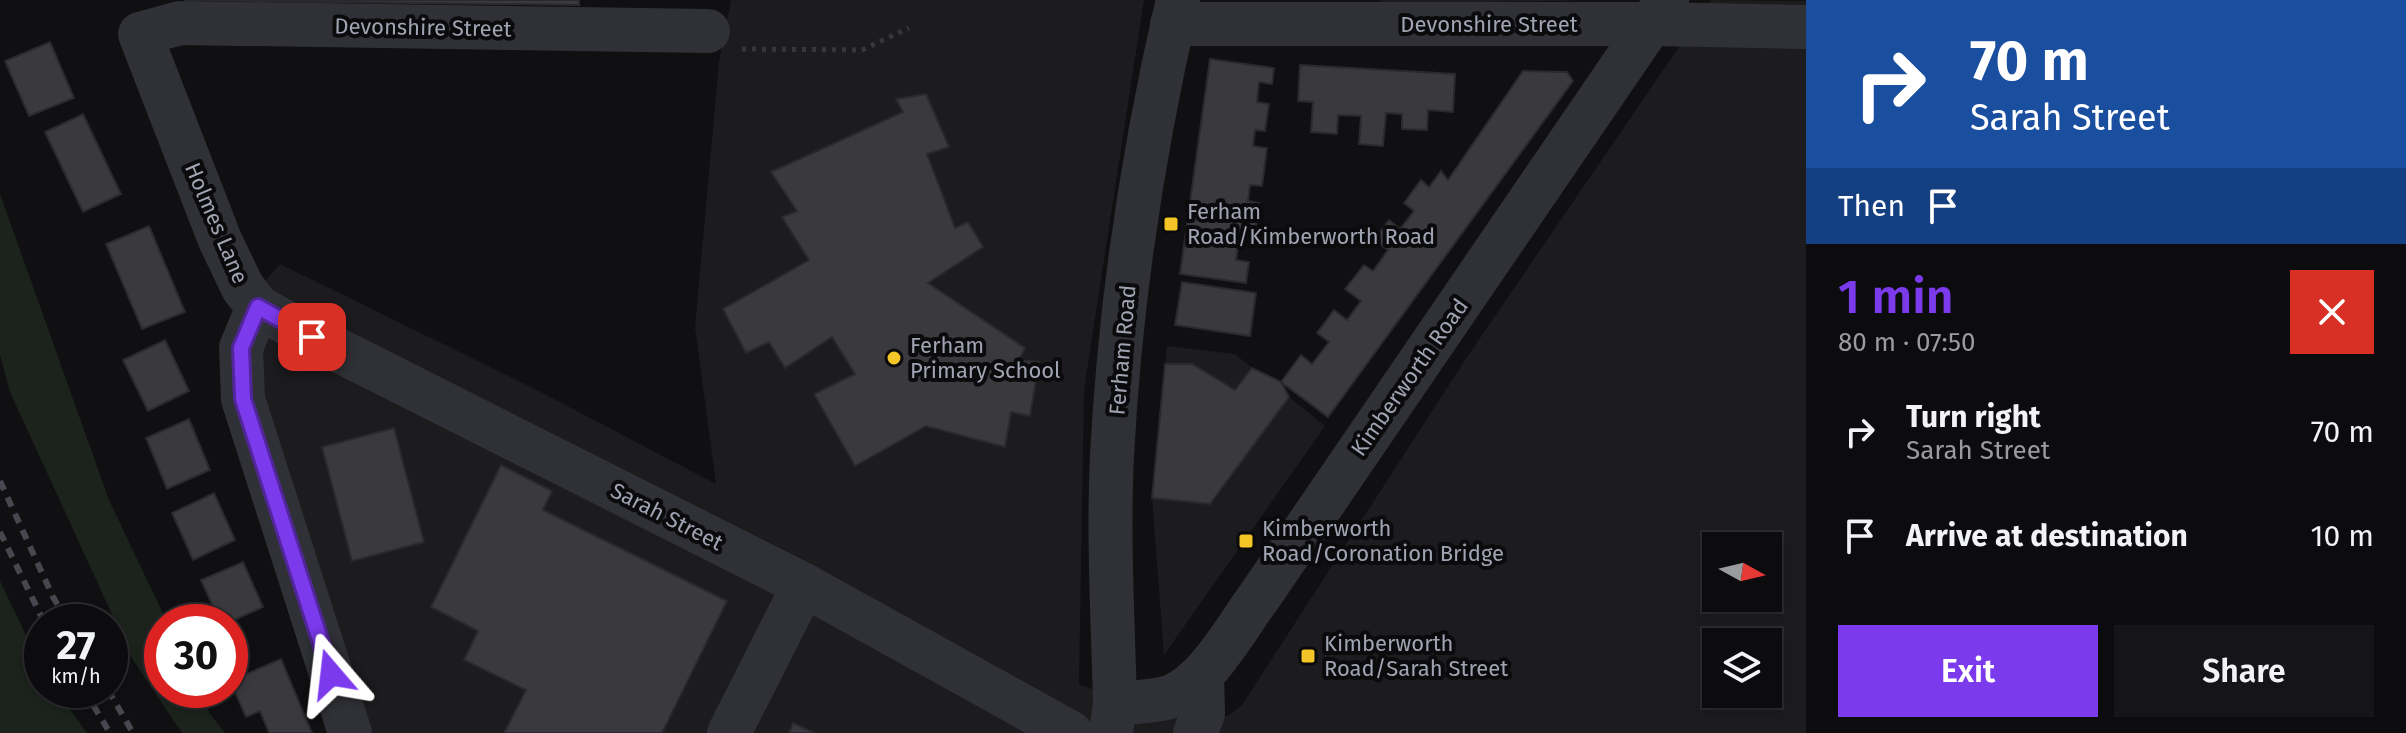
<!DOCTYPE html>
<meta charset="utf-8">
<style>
body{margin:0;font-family:"Fira Sans",sans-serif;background:#151416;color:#f1f3f6;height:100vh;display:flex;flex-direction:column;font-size:30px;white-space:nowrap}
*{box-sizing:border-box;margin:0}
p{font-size:26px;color:#9a9b9d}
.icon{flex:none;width:44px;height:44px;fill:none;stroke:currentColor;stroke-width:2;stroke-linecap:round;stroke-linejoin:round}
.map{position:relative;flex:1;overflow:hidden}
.drawer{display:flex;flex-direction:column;background:#0c0b0d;width:600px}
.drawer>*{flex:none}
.guide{background:#1a4fa0;color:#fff;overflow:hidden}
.needle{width:52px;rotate:98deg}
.tools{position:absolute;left:1702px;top:532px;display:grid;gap:16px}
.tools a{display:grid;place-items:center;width:80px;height:80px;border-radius:0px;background:#0c0b0d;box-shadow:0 4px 12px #0003,0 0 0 2px #2c2b2e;font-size:40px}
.speed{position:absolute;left:24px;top:604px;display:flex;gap:16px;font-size:40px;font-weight:700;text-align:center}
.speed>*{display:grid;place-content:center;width:104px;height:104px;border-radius:50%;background:#0c0b0d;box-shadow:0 4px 12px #0003,0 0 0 2px #2c2b2e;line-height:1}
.speed small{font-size:20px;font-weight:400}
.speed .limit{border:12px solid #d22;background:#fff;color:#111}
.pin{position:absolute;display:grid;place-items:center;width:68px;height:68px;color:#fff;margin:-34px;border-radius:16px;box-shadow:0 4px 12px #0006}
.me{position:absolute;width:88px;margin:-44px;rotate:343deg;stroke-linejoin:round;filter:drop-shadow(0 0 6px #0008)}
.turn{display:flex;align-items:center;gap:28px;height:168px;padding:0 32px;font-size:36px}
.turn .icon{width:104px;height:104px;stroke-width:2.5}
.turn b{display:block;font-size:56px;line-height:68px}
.then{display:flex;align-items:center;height:76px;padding:0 32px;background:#0003;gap:16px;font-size:30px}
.round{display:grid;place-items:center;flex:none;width:84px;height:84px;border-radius:0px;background:#151416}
.head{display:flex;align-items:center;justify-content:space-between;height:136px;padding:0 32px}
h1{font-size:48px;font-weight:600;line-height:60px;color:#7c3aed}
.button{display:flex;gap:16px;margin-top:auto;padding:16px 32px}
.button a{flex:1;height:92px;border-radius:0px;background:#7c3aed;color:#fff;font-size:32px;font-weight:600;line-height:92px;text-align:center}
.button a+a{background:#151416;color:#f1f3f6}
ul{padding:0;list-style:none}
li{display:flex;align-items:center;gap:24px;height:104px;padding:0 32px}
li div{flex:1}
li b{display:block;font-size:30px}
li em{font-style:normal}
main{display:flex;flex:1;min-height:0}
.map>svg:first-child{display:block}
.built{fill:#1c1b1e;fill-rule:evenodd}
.green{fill:#1c231d}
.building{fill:#3a393e;stroke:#2a292d;stroke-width:2}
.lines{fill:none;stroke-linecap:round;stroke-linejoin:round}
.path{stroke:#36373d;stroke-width:5;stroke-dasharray:4 6;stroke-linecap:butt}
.minor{stroke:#303136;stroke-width:44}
.rail{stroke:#47484f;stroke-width:6;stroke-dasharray:10 8;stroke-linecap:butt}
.route-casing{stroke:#51269a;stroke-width:20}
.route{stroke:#7c3aed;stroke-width:14}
.poi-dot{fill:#f3c526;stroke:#0b0a0c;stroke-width:3}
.labels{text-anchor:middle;stroke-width:8;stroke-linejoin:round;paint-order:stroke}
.street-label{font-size:22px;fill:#a0a4b2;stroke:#0b0a0c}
.poi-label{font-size:22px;fill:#a0a4b2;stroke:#0b0a0c;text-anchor:start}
</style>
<main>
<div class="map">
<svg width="1806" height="733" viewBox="0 0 1806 733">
<rect width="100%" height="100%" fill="#100f11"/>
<g class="built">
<path d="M731 0H1144L1084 390 1079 684 1163 718 1228 716 1242 705 1467 357 1711 0 1806 1V733H334L235 315 280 264 533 388 716 484 695 327 719 62ZM1716 546H1768V598H1716ZM1716 642H1768V694H1716Z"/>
<polygon points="1381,0 1602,0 1380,4"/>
<polygon points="1167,346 1235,354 1252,368 1281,382 1289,397 1325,426 1164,655 1152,498"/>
</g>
<g class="green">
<polygon points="0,194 109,500 167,622 162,622 162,690 199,690 210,714 225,733 182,733 133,660 10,392 0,355"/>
<polygon points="0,581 42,669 42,690 56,690 87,733 0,733"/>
</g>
<g class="building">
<polygon points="184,0 579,0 579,5"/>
<polygon points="50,42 74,98 29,116 5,61"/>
<polygon points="1210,59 1274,68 1272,84 1259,82 1257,102 1269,104 1265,131 1255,130 1253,146 1267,148 1262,186 1250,185 1248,201 1259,203 1254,240 1239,238 1236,260 1249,262 1246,283 1180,274"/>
<polygon points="1300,65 1455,74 1453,112 1428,110 1427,130 1402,129 1402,114 1386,113 1383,146 1359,144 1361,116 1338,115 1337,134 1311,132 1313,102 1298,101"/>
<polygon points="1523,71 1567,72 1573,81 1328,417 1281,382 1301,355 1312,364 1329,342 1317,333 1334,310 1347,320 1361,301 1345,289 1364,265 1373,271 1388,250 1374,240 1389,220 1400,229 1414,211 1404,203 1421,180 1429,187 1441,171 1448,180"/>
<polygon points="926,94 949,147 927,154 955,228 968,222 983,247 928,283 1025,348 1019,360 1039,362 1030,416 1011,412 1005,447 926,426 855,466 814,394 855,374 832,337 785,368 769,342 746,353 723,309 809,260 782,217 797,211 771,172 903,112 896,99"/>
<polygon points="83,114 121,194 83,212 45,132"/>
<polygon points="149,226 185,312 142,329 106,244"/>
<polygon points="1182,282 1256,293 1250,336 1175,325"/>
<polygon points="165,340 189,391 148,411 123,360"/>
<polygon points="1165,364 1192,364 1235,390 1252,368 1281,382 1289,397 1210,504 1152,498"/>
<polygon points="189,419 210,470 167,489 146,438"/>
<polygon points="394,428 424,542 352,561 322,447"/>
<polygon points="501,465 552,491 543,510 727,601 662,733 504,733 526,690 464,660 478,631 431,607"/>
<polygon points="214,493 235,540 193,560 172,513"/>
<polygon points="243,562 263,607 230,622 220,622 201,580"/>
<polygon points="281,659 312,733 269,733 260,711 246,717 230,681"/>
<polygon points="793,723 814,733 789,733"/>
</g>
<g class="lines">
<polyline class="path" points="742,49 862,50 909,28"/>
<g class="minor">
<polyline points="1172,24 1652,24 1806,27"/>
<polyline points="258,307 312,337 804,585 1071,733"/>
<path d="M1115 704C1131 702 1150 702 1166 698 1205 687 1235 629 1259 597L1667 0"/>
<path d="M1111 732 1115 704C1113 622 1108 538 1112 456 1120 302 1143 150 1178 0"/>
<polyline points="350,733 243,399 241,348 258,307 243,288 220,240 140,34 180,23 708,31"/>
<polyline points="729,733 804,585"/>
<polyline points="1195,733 1203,714 1202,675"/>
</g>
<g class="rail">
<polyline points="0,481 53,597 68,622"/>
<polyline points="0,532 44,622"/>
<polyline points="84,690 110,733"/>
<polyline points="108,690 133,733"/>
</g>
</g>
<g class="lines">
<defs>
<polyline id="route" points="312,337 258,307 241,348 243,399 331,674"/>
</defs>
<use href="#route" class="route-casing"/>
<use href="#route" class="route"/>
</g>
<g class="poi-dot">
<rect x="1163" y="216" width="16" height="16" rx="4"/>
<circle cx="894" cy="358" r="8"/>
<rect x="1238" y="533" width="16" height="16" rx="4"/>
<rect x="1300" y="648" width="16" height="16" rx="4"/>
</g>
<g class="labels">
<g class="street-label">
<text x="1489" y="32">Devonshire Street</text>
<text transform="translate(423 27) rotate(1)" y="8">Devonshire Street</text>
<text transform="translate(217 223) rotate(67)" y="8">Holmes Lane</text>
<text transform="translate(1122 350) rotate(-85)" y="8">Ferham Road</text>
<text transform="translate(1409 377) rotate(-55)" y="8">Kimberworth Road</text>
<text transform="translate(667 516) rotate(27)" y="8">Sarah Street</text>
</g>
<g class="poi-label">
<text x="1187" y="219">Ferham<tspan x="1187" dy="25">Road/Kimberworth Road</tspan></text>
<text x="910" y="353">Ferham<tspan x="910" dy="25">Primary School</tspan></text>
<text x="1262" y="536">Kimberworth<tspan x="1262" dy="25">Road/Coronation Bridge</tspan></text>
<text x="1324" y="651">Kimberworth<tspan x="1324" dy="25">Road/Sarah Street</tspan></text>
</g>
</g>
</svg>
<div class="tools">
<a><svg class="needle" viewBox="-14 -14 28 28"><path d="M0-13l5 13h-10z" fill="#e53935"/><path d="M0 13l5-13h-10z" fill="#9a9b9d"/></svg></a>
<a><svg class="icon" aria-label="layers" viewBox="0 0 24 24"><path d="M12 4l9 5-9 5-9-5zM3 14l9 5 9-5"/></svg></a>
</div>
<div class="speed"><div>27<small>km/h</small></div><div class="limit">30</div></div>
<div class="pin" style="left:312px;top:337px;background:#d93025"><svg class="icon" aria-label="arrive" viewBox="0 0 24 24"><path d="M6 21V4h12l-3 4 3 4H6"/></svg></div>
<svg class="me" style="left:331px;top:674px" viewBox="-20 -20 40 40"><path d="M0-17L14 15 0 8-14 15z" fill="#7c3aed" stroke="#fff" stroke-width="4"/></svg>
</div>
<section class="drawer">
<div class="guide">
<div class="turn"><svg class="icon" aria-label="right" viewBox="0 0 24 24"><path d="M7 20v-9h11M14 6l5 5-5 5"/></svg><div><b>70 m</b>Sarah Street</div></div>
<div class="then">Then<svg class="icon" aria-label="arrive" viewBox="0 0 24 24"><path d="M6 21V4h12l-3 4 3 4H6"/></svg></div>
</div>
<div class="head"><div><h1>1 min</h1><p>80 m · 07:50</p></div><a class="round" style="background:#d93025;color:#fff"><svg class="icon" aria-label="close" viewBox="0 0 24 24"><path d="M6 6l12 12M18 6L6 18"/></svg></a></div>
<ul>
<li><svg class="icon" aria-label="right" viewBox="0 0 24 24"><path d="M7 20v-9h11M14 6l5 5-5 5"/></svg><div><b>Turn right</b><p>Sarah Street</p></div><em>70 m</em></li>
<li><svg class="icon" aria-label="arrive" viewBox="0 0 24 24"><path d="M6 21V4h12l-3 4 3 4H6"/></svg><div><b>Arrive at destination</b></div><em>10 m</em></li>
</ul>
<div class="button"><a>Exit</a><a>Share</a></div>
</section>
</main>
